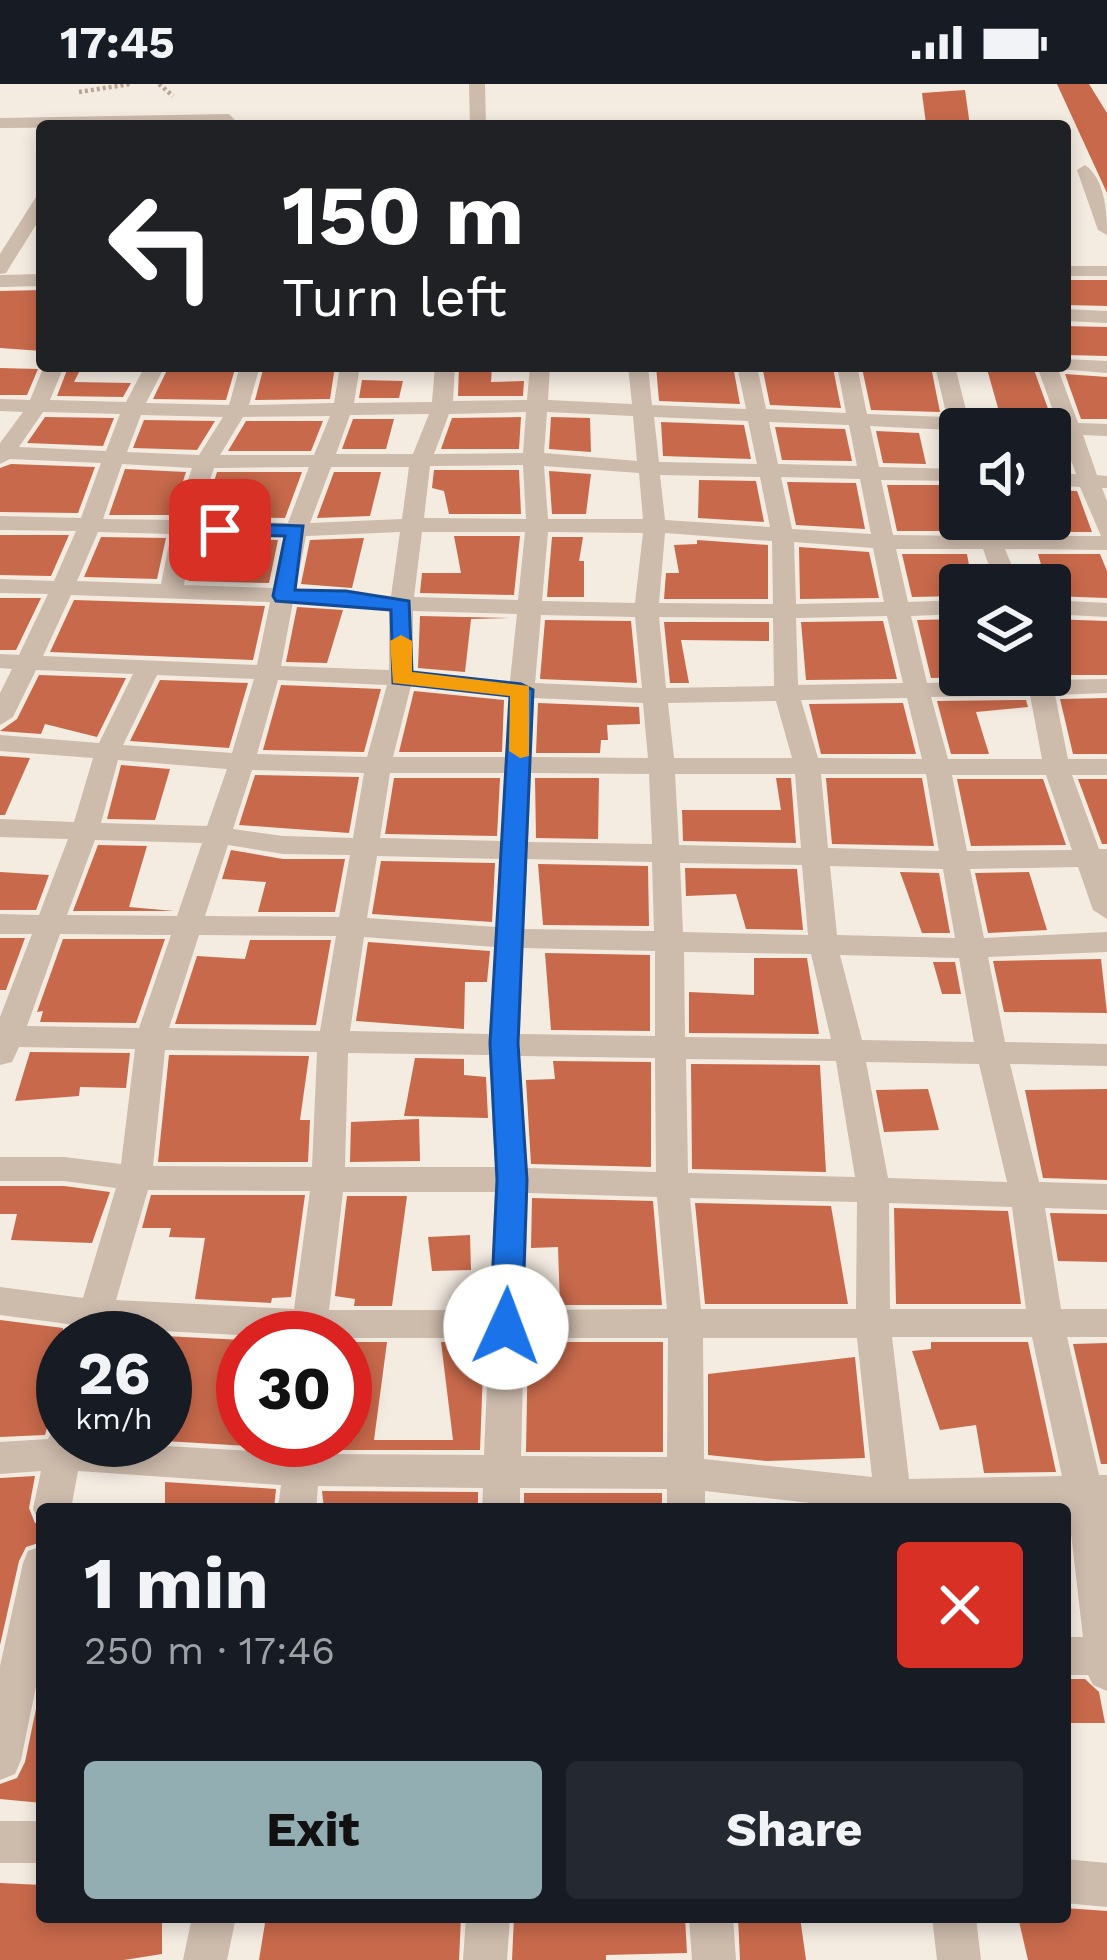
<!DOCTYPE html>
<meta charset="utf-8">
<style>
body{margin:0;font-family:"Work Sans",sans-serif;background:#242831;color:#f1f3f6;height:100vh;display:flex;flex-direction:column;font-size:45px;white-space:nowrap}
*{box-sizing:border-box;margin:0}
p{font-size:39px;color:#9ea1a6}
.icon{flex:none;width:66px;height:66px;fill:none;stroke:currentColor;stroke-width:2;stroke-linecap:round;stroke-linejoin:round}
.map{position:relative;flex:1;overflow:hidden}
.drawer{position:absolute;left:36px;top:1419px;width:1035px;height:420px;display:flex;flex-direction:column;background:#171b24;border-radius:12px;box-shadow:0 6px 18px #0003}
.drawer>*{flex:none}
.guide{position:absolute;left:36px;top:36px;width:1035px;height:252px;border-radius:12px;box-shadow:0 6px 18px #0003;background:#202124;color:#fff;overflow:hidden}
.fabs{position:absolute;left:939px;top:324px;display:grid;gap:24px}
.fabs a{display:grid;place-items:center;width:132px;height:132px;border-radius:12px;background:#171b24;box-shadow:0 6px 18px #0003;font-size:60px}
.speed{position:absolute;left:36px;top:1227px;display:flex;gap:24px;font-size:60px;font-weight:700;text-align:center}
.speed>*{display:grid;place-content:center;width:156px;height:156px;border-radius:50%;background:#171b24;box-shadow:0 6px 18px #0003;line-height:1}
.speed small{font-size:30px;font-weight:400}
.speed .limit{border:18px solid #d22;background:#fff;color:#111}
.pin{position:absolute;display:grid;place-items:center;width:102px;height:102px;color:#fff;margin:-51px;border-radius:24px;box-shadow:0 6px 18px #0006}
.me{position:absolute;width:132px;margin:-66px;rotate:2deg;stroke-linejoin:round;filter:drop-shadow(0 0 9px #0008)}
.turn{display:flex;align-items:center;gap:42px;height:252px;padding:0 48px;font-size:54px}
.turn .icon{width:156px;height:156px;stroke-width:2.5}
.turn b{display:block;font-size:84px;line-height:102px}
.round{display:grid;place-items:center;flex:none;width:126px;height:126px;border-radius:12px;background:#242831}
.headline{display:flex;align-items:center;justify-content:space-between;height:204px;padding:0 48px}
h1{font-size:72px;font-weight:700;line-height:90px}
.primary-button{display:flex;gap:24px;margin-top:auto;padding:24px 48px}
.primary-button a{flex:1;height:138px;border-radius:12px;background:#92aeb2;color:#111;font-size:48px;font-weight:700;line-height:138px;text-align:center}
.primary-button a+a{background:#242831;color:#f1f3f6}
.status{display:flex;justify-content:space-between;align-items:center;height:84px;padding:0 60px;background:#171b24;direction:ltr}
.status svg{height:33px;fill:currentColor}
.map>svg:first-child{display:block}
.building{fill:#c8694b}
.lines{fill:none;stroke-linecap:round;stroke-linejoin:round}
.path{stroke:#b9a596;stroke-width:4.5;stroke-dasharray:3 3;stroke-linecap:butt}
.minor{fill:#cdbbac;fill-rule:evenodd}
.route{fill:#1a73e8;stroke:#114b97;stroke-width:3}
.slow{fill:#f59e0b}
</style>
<div class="status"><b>17:45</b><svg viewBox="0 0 49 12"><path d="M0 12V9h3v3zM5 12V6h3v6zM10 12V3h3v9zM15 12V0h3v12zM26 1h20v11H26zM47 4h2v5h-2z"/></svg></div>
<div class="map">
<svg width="1107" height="1876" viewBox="0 0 1107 1876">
<rect width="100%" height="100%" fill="#f4ebe1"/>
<g class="building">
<polygon points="1057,0 1089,0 1107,29 1107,109"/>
<polygon points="965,6 970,42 926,40 922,9"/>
<polygon points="1065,196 1107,196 1107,222 1065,221"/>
<polygon points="42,206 42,267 0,264 0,207"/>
<polygon points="1065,242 1107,243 1107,272 1065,271"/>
<polygon points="169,282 235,285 226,316 153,315"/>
<polygon points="264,282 335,282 330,315 255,316"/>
<polygon points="459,282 492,282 491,298 524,297 523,312 458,312"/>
<polygon points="656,282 733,282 740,320 659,317"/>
<polygon points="762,282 833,284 841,324 770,321"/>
<polygon points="931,283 940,328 871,326 862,284"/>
<polygon points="996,283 1033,283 1051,333 1000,331 987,285"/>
<polygon points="0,284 38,285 27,311 0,311"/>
<polygon points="67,286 80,286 74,298 131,299 123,313 57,312"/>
<polygon points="1065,290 1107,293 1107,335 1081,335"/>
<polygon points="362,296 403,297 399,314 359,314"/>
<polygon points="45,333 114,334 103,362 27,359"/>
<polygon points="521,333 519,365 441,365 452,334"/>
<polygon points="551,333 590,334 591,368 549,365"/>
<polygon points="353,335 394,335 386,365 342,365"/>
<polygon points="144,336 215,337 197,366 133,364"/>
<polygon points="246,337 323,337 311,367 228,367"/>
<polygon points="661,338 744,341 751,375 663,372"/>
<polygon points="775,343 845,345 852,377 782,376"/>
<polygon points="876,347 919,349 926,380 883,379"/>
<polygon points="11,380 95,383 78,429 0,428 0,384"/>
<polygon points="125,385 186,388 172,431 109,431"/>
<polygon points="434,386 519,386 521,430 449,430 444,407 432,404"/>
<polygon points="549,387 591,390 586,430 552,430"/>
<polygon points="217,388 302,388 285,434 203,433"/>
<polygon points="334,388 381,388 370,432 317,434"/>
<polygon points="699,396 756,397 764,438 698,434"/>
<polygon points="787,398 856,399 865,445 796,441"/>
<polygon points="887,401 946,401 953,439 961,439 962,447 897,447"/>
<polygon points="1050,406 1077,407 1092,448 1032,448 1029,439 1050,439"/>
<polygon points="0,451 69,451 51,492 0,491"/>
<polygon points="454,452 520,452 514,511 420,509 422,489 461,489"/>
<polygon points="101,453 166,454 157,495 84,493"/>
<polygon points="552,453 583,453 579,477 584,477 584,513 547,513"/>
<polygon points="364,454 352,504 301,500 310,456"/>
<polygon points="197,455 278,456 269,499 189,497"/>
<polygon points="697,456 768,461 768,515 664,515 666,489 679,489 674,461 697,460"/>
<polygon points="799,463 869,468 879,514 800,515"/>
<polygon points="902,470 967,470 971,492 960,492 960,512 912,513"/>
<polygon points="1038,470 1100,470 1107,487 1107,514 1050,512"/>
<polygon points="0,514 41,514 16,566 0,566"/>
<polygon points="74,516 265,522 253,576 50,568"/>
<polygon points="297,523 343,526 327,579 286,578"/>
<polygon points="420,532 511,534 471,535 465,588 418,584"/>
<polygon points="960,535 960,591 1023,592 931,594 917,536"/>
<polygon points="1050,535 1107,537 1107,591 1055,591 1050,585"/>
<polygon points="545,536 631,537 637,599 540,595"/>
<polygon points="883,537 897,595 806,596 801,538"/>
<polygon points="664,538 769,538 769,557 681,556 689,599 670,599"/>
<polygon points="39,591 126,594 97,653 45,640 41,650 0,647 17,635"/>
<polygon points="160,596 248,599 229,664 130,657"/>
<polygon points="281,601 381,605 364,668 263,666"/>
<polygon points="414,607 504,616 502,668 399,668"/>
<polygon points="1107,614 1107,670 1073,670 1060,615"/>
<polygon points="1026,616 1028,623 976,628 989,670 951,670 937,617"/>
<polygon points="538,619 639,623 640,640 607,641 608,656 601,656 600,669 536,669"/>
<polygon points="903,619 916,670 821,670 809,620"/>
<polygon points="0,672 30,674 5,731 0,731"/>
<polygon points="121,681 170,685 155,736 107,735"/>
<polygon points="255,691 359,693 349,749 239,741"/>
<polygon points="394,694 500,694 497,752 385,750"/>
<polygon points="535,694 599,694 598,755 536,754"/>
<polygon points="776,694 791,694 796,759 683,757 682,726 781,726"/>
<polygon points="826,694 922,694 934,762 832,760"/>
<polygon points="957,695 1043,695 1066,761 971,762"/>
<polygon points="1078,695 1107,695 1107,760 1102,760"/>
<polygon points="98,761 147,762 129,823 174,827 73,827"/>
<polygon points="231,766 283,775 345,775 335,828 258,828 266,798 222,795"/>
<polygon points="381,777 495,779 492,838 372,830"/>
<polygon points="538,780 648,782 649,842 543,841"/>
<polygon points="685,784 797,785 803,846 746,845 736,810 686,812"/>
<polygon points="0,788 49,791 36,826 0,826"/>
<polygon points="900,788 939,789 950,849 922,849"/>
<polygon points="1029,788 1047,846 988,849 975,789"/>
<polygon points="0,854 25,854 6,906 0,906"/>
<polygon points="63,855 165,855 136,939 40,938 43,927 37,928"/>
<polygon points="250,856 331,856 316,941 175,940 197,872 245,875"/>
<polygon points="368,858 490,867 487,898 465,898 464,945 356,937"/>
<polygon points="545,869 650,871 650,947 551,946"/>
<polygon points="754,874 807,874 819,950 689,949 689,908 754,911"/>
<polygon points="1101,875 1107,929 1004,928 993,877"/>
<polygon points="933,878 955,878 961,910 942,910"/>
<polygon points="30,968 130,969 126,1004 80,1003 79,1012 15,1017"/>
<polygon points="169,971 309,972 300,1036 310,1036 308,1078 158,1078"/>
<polygon points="415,974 464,975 464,991 486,993 488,1034 404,1032"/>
<polygon points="553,977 651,978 651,1083 531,1080 526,996 555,995"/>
<polygon points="691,980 820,981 826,1088 692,1085"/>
<polygon points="928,1005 939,1046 884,1048 876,1006"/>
<polygon points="1107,1005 1107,1096 1043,1094 1025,1006"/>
<polygon points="419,1035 420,1077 350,1078 351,1038"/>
<polygon points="0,1102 64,1102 110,1108 92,1159 11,1156 17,1130 0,1130"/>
<polygon points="151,1111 305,1111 291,1213 272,1214 271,1219 195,1215 205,1154 169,1153 171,1144 142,1144"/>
<polygon points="347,1112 407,1112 392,1222 354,1222 355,1215 335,1212"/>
<polygon points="532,1114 653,1117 662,1221 560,1221 558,1163 531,1164"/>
<polygon points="695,1119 831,1122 848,1220 705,1220"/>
<polygon points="894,1124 1008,1127 1021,1220 896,1220"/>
<polygon points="1050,1129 1107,1130 1107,1178 1058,1177"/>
<polygon points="470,1151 471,1186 432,1187 428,1153"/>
<polygon points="0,1236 63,1244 63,1287 45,1351 0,1353"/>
<polygon points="165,1252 243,1256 243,1356 282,1356 281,1364 165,1357"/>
<polygon points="348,1258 387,1258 374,1356 453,1356 441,1258 484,1258 480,1366 327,1366 327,1356 345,1356"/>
<polygon points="528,1258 663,1258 663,1368 526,1368"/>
<polygon points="931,1258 1028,1258 1056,1388 984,1389 976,1341 940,1346 912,1267 931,1265"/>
<polygon points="1107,1259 1107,1380 1101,1380 1073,1260"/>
<polygon points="855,1273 865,1374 766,1377 708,1371 708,1290"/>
<polygon points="35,1392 29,1424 35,1439 42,1440 42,1458 26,1463 19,1477 0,1561 0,1394"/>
<polygon points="165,1398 276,1405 274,1425 165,1425"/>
<polygon points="322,1407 478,1408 478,1425 324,1425"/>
<rect x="524" y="1409" width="138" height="16"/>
<polygon points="1065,1595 1085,1595 1099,1608 1105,1639 1065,1639"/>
<polygon points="42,1596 42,1719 0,1715 0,1700 17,1694 25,1678"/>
<polygon points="0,1799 42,1801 42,1833 162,1833 162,1870 124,1876 0,1876"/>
<polygon points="1065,1824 1107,1827 1107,1876 1028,1876 1018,1833 1065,1833"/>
<polygon points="266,1833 461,1833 459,1876 259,1876"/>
<polygon points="514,1833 685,1833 687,1869 606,1871 606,1876 512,1876"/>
<polygon points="738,1833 800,1833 806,1876 740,1876"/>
</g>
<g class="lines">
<g class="path">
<polyline points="159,0 173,12"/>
<polyline points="79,8 130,0"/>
</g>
<g class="minor">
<polygon points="469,0 485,0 486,42 470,42"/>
<polygon points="229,30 241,42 0,44 0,34"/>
<path d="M1085 81C1105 95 1107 128 1107 151L1098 146 1077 86Z"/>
<polygon points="42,112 42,131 6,189 0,190 0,170 36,113"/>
<rect x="1065" y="182" width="42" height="10"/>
<polygon points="42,190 42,202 0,203 0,191"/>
<polygon points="1065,225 1107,227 1107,239 1065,237"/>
<path d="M1065 275 1107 277V289L1058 285 1078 339 1107 340V352L1083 351 1097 391 1107 392V404H1102L1107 417V466L1005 465 1020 501H996L983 465H896L908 518 960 516V530L911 532 927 599 1028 596 1027 591 1050 589 1052 596 1107 595V609L1055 611 1068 675H1107V691H1072L1099 765H1107V835L1093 826 1078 783 970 785 984 854 1107 848V868L988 873 1005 958 1107 960V982L1010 980 1039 1098 1107 1100V1126L1045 1124 1061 1225H1107V1253H1067L1099 1391H1107V1607L1093 1601 1088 1591H1065V1553H1083L1068 1424 862 1425 705 1407V1425H667V1405L520 1404V1425H482L483 1404 318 1402 316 1425H278L281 1401 78 1387 71 1425H42L39 1437 33 1425 41 1387 0 1390V1358L48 1355 53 1345 63 1341V1356L285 1369 287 1356H323L322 1370 484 1371 489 1254H291L108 1244 105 1254H71L75 1241 0 1231V1203L83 1214 116 1104 64 1097H0V1073H64L121 1080 135 965 19 963 12 978 0 981V933L32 850H0V830L39 831 68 755 0 753V735L74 738 93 674 0 667V651L99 659 133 590 36 586 13 633 0 641V609L12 585 0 584V570L19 571 48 510 0 509V495L54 497 76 447 0 446V432L81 434 101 379 10 375 0 380V359L23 328 0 327V315L30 316 44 282H64L50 316 126 318 145 282H165L146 319 229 321 240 282H260L249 321 334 319 340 282H360L354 319 432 318 435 282H455L453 317 527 316 530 282H550L548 316 632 320 628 282H648L652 321 746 325 737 282H757L766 325 846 329 837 282H857L867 330 947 333 935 282H955L968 334 1057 338 1037 282H1065ZM43 328 120 330 106 367 19 363ZM526 328 523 369 434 370 449 330ZM547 328 633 332 637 377 544 369ZM429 330 413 370H336L350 331ZM141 331 223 333 199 371 127 368ZM330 332 314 371H220L243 333ZM654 333 748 337 757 380 659 378ZM769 338 849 341 857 382 778 380ZM870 342 950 346 960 351V345H1050V350H1061L1076 390 1050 389V401L1080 403 1101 452H1000L991 435H976L973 440 977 452 893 451 881 396 960 397V385L879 383ZM122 380 192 384 175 436 103 435ZM523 381 526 435 424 434 430 382ZM544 382 639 389 643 435H548ZM309 383 288 439 197 437 214 384ZM331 383H409L402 435 310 439ZM660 391 760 393 770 443 665 436ZM781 393 860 395 871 450 792 445ZM98 448 171 450 161 500 77 497ZM400 448 391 512 296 504 306 452ZM422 448H525L518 516 414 513ZM548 448 643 449 635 519 542 517ZM665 449 772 457 773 520 659 519ZM193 450 284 452 273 504 184 501ZM794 458 873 464 884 518 796 520ZM71 511 270 518 257 581 43 572ZM293 518 389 525V586L281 582ZM413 527 517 530 510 597 413 588ZM541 531 635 533 642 604 535 599ZM887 532 903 599 798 601 796 534ZM659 533 773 534 774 602 666 604ZM157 591 254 595 232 669 123 661ZM278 596 387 601 367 673 257 670ZM411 602 509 612 506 673H393ZM1030 611 1042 675H948L931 613ZM534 614 643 619 648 674 531 673ZM907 614 922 675 818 674 801 616ZM776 617 792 674H674L668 619ZM118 676 227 685 207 742 101 739ZM252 686 364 689 353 754 283 752 233 745ZM390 689H505L501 757 380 754ZM531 689 649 690 652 760 528 758ZM675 690H795L801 764 679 761ZM821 690H926L939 767 828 764ZM952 691H1046L1072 766 967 767ZM95 756 202 759 177 832 67 831ZM228 761 283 770 350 771 339 833 205 832ZM377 772 500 775 496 843 367 834ZM527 775 652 778 654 847 524 845ZM680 779 802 781 808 851 683 848ZM830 782 943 785 955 854 837 851ZM60 850 171 851 139 944 27 942ZM199 851 336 852 320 947 169 944ZM364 853 495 863 489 950 350 947ZM523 864 655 867V952L520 950ZM684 868 811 870 831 955 685 953ZM840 871 959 874 974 958 862 956ZM165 966 317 968 312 1083 153 1082ZM348 969 489 971 495 1083H345ZM520 972 655 974 656 1088 527 1084ZM686 975 836 977 855 1093 688 1089ZM866 978 979 980 1007 1098 888 1094ZM148 1106 310 1107 294 1225 116 1216ZM343 1108H495L490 1226H329ZM528 1109 657 1113 667 1225 525 1226ZM690 1114 857 1118 856 1225H701ZM889 1119 1012 1123 1026 1225H890ZM892 1253H1032L1062 1392 909 1395ZM524 1254H668L667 1373 521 1372ZM703 1254H857L872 1393 704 1375Z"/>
<polygon points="1050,516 1107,519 1107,533 1050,530"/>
<polygon points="42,1462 42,1573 21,1676 15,1690 0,1696 0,1582 23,1479 28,1467"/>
<rect x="0" y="1737" width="42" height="42"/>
<polygon points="1065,1775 1107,1779 1107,1823 1065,1819"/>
<polygon points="192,1833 236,1833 227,1876 183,1876"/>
<polygon points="466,1833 510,1833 507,1876 463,1876"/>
<polygon points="689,1833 733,1833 736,1876 692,1876"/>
<polygon points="932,1833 976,1833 981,1876 937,1876"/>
</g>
</g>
<polygon class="route" points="220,439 303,442 295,506 346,507 409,517 412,588 521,600 533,606 518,959 527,1096 522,1243 517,1252 506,1256 495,1252 490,1243 497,1096 490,959 510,612 393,599 391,526 276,517 273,512 285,452 213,450 210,446"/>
<polygon class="slow" points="401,551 412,557 412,588 529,602 529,672 520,674 509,667 510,612 393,599 390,557"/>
</svg>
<div class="fabs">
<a><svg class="icon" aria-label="sound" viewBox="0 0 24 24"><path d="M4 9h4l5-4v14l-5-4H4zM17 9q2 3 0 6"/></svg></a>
<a><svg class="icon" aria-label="layers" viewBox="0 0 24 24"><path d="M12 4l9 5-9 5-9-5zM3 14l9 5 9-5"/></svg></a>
</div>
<div class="speed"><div>26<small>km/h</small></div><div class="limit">30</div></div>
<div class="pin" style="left:220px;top:446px;background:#d93025"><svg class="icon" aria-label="arrive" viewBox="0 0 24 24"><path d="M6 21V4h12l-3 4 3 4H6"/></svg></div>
<svg class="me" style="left:506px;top:1243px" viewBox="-20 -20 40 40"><circle r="19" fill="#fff"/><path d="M0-13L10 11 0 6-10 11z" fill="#1a73e8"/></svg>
<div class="guide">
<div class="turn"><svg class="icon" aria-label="left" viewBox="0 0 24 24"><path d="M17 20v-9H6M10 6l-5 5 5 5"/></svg><div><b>150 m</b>Turn left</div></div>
</div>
<section class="drawer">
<div class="headline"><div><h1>1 min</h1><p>250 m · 17:46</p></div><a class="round" style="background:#d93025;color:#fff"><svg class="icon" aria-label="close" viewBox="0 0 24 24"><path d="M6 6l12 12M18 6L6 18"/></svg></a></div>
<div class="primary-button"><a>Exit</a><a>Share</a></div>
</section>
</div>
